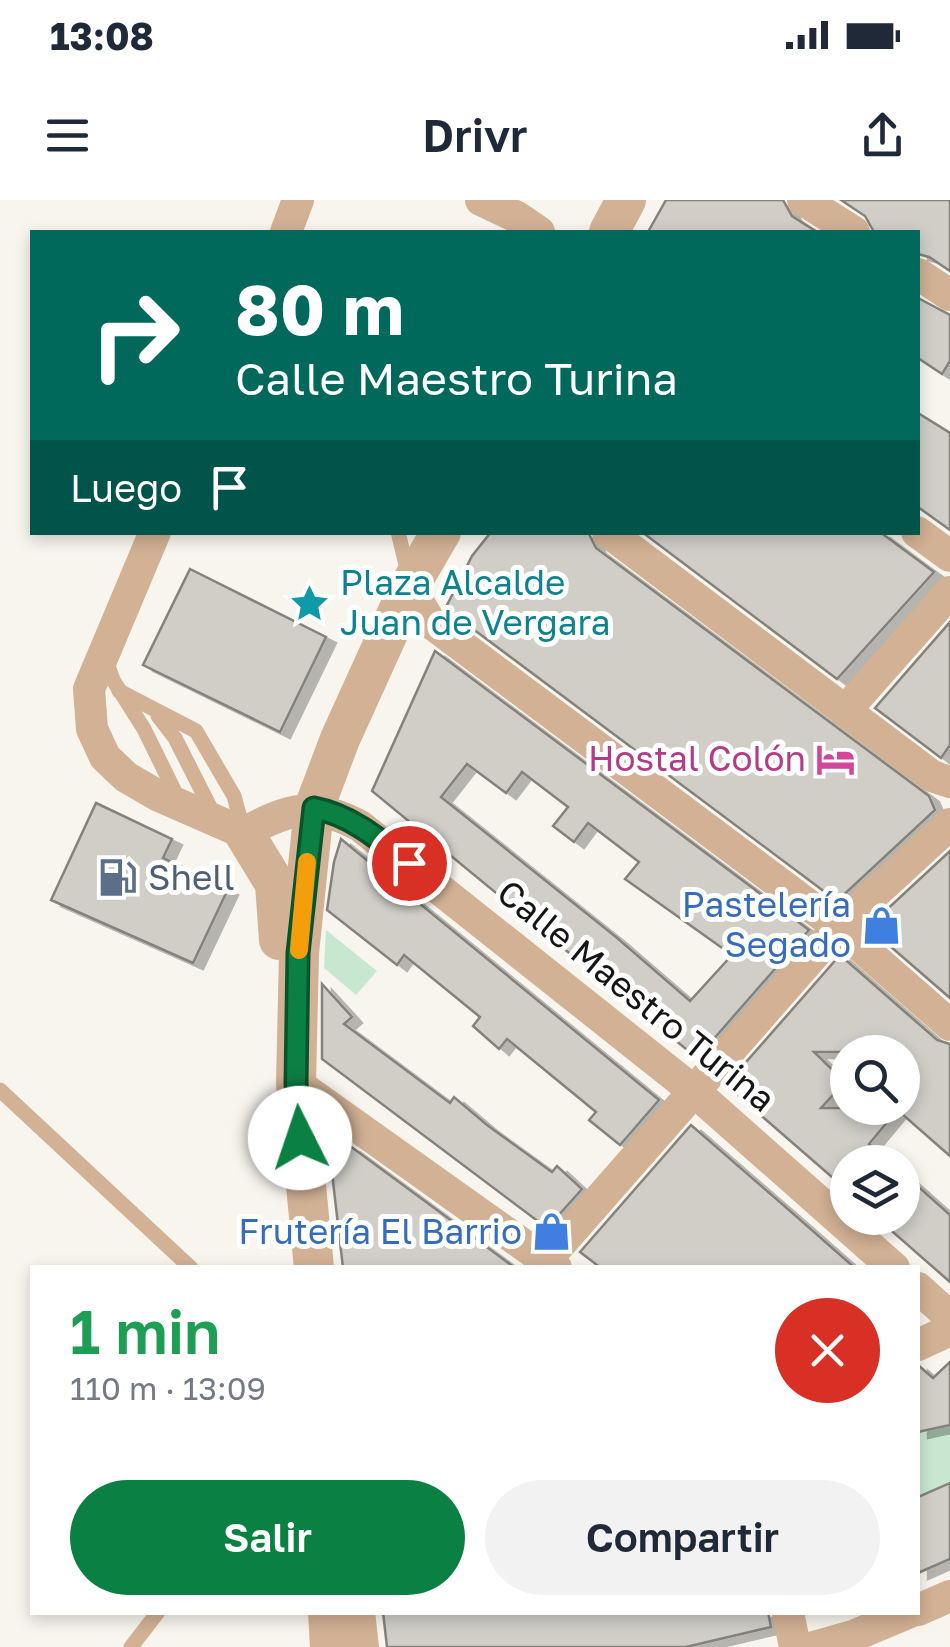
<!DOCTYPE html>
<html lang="es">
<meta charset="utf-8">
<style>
body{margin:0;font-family:"Golos Text",sans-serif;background:#f2f2f3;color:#1f2937;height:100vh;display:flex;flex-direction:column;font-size:38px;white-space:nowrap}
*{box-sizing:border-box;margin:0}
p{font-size:32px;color:#747a83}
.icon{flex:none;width:55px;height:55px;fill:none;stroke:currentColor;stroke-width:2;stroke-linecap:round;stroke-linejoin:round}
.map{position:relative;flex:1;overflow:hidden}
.side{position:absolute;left:30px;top:1065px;width:890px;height:350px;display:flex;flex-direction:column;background:#fff;border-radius:0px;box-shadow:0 5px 15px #0003}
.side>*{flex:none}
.hud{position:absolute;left:30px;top:30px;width:890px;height:305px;border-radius:0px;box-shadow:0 5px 15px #0003;background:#00695c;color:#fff;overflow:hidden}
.controls{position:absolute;left:830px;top:835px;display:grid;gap:20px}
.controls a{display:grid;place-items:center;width:90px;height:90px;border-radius:50%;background:#fff;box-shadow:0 5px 15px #0003;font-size:50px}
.pin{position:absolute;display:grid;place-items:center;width:85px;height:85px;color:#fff;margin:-42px;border:5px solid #fff;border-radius:50%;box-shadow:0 2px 10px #0007}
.me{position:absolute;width:110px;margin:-55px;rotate:356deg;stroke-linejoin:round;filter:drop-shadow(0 0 8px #0008)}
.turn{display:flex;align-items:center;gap:35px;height:210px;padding:0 40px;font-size:45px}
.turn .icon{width:130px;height:130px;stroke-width:2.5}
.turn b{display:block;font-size:70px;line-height:85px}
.then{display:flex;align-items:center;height:95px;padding:0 40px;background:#0003;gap:20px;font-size:38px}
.round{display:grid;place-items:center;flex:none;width:105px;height:105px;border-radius:52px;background:#f2f2f3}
.overview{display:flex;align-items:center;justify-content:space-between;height:170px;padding:0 40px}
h1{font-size:60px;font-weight:600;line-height:75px;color:#1e9e55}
.primary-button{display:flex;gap:20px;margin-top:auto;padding:20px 40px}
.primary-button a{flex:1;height:115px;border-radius:60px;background:#0b8043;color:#fff;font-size:40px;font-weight:600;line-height:115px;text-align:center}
.primary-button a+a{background:#f2f2f3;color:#1f2937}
.status{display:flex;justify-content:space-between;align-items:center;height:70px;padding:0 50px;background:#fff;direction:ltr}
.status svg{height:28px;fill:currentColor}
header{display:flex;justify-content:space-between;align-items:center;height:130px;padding:0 40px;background:#fff;font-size:45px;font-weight:600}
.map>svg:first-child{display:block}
.green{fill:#c8e7d1}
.building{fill:#d0cec7;stroke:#85827c;stroke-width:2.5;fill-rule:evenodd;filter:url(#shadow)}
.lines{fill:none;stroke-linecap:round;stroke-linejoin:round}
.service{stroke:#d2b194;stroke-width:15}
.minor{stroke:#d2b194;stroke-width:32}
.tertiary{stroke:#d2b194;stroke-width:40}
.route-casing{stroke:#07532c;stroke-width:25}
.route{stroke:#0b8043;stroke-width:18}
.slow{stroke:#f59e0b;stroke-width:18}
.labels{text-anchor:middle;stroke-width:10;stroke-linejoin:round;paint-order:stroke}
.culture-label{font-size:35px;fill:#0d838f;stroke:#fff;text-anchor:start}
.hotel-label{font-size:35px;fill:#b23c85;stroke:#fff;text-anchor:end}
.service-label{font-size:35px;fill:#4e5e75;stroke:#fff;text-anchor:start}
.shop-label{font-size:35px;fill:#366cbe;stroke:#fff;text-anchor:end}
.street-label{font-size:35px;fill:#161513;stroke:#fff}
</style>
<div class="status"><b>13:08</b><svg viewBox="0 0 49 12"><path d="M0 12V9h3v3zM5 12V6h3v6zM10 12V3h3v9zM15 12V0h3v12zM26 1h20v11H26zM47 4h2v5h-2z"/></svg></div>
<header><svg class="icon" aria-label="menu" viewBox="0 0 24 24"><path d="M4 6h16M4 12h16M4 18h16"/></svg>Drivr<svg class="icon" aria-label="share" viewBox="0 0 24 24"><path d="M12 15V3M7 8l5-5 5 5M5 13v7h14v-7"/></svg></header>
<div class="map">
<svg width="950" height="1447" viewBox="0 0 950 1447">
<defs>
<filter id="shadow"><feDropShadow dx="10" dy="6" stdDeviation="0" flood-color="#0004"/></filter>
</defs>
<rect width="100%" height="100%" fill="#f8f5ee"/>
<g class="green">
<polygon points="326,730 377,771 356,795 324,768"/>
<polygon points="950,1217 950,1283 918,1297 918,1232 934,1228"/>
</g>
<g class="building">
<polygon points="666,0 783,0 792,16 817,32 648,32"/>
<polygon points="841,0 950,0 950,71 929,57 918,54 918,32 874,32 865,16"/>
<polygon points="918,98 950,115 950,161 942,174 918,158"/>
<polygon points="918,213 950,233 950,330 918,307"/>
<polygon points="491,332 588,332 596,348 929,596 935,610 837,701 453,414 446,407 472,356"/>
<polygon points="642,332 880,332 934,372 837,479"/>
<polygon points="190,369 326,437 280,532 143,465"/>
<polygon points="950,422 950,545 941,558 875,508"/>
<path d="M435 451 809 730 697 858 372 591ZM467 564 506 593 522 572 568 607 553 626 574 642 588 623 639 662 625 679 732 755 690 801 616 737 441 597Z"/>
<polygon points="96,603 172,639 163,658 228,689 193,763 51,700"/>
<polygon points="341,639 659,900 620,945 589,920 596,912 507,839 499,849 473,826 480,817 404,755 397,765 327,710 334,662"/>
<polygon points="950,651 950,798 868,727"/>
<polygon points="840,755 937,840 950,844 950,956 902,914 902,852 814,852 845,882 821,908 899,908 869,944 890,962 848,962 848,991 726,885"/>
<polygon points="322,784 352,817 344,824 450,903 454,897 487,925 552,972 557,966 582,989 547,1028 322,859"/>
<polygon points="691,925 789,1010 855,1068 601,1068 580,1052"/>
<polygon points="350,946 437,1010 515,1068 343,1068 329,947"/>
<polygon points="902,972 950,1015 950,1082 877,1018 902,1018"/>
<polygon points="950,1162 950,1225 918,1232 918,1165 933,1178"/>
<polygon points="950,1283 950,1359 918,1373 918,1297"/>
<polygon points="383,1412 768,1412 771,1427 686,1447 387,1447"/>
</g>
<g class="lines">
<g class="service">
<polyline points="398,332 408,373"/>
<polyline points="106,460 113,480 144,529 178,598"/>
<polyline points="119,491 196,531 234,596 243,629"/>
<polyline points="158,516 175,538 213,613"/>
<polyline points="0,890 191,1068"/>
<polyline points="131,1447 158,1412"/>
</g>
<g class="minor">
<polyline points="481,0 517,17 539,32"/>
<polyline points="803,0 854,32"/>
<polyline points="286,32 298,0"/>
<polyline points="918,74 950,95"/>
<path d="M155 332 89 489 92 529 105 557 126 577 157 595 244 633C288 608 315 601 360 626L695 892 894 1068"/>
<polyline points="608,332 932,576 950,582"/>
<polyline points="917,332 950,356"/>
<polyline points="409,387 431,423 838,727 950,825"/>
<polyline points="845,511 950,392"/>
<polyline points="296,883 556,1068"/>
<polyline points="539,1068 838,727 950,624"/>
<polyline points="918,1088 950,1117"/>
<polyline points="918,1145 950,1130"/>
<polyline points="918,1410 950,1396"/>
<polyline points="788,1412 795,1447"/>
<polyline points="814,1447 853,1436 910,1412"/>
</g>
<g class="tertiary">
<polyline points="609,32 626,0"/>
<polyline points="244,633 275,684 279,740"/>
<polyline points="314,1068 296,883 299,753 314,608 340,539 409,387 441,332"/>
<polyline points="328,1412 330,1447"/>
<polyline points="355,1412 359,1447"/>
</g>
</g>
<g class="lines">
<defs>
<path id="route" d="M300 938 296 883 298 753 314 608C351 615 380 640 409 663"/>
</defs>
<use href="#route" class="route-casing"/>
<use href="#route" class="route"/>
<polyline class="slow" points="299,750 307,662"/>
</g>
<defs>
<symbol id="sight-bare" viewBox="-9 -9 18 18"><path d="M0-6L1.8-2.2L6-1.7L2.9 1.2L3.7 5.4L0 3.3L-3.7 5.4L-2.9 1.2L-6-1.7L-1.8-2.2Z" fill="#0f9aa8" stroke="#fff" stroke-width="2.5" paint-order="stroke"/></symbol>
<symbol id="hotel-bare" viewBox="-9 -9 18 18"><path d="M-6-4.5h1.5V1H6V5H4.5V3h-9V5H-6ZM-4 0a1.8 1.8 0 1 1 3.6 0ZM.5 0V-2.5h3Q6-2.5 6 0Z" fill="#d1479c" stroke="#fff" stroke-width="2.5" paint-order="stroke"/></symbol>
<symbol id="fuel-bare" viewBox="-9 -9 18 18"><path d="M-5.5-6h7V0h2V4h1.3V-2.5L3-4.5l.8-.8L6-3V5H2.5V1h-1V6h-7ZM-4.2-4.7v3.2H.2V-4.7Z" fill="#5c6f8a" stroke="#fff" stroke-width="2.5" paint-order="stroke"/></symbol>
<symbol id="shop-bare" viewBox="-9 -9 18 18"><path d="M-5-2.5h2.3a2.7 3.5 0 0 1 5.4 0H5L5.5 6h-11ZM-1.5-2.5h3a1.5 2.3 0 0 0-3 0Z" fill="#3f7fe0" stroke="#fff" stroke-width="2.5" paint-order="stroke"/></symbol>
</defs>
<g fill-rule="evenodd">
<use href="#sight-bare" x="282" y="376" width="55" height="55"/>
<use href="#hotel-bare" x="808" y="532" width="55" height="55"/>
<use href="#fuel-bare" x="90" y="650" width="55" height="55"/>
<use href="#shop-bare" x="854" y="698" width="55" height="55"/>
<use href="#shop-bare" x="524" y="1004" width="55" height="55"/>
</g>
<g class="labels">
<g class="culture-label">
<text x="340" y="395">Plaza Alcalde<tspan x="340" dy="40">Juan de Vergara</tspan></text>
</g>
<g class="hotel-label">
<text x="806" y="571">Hostal Colón</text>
</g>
<g class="service-label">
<text x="148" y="690">Shell</text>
</g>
<g class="shop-label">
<text x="851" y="717">Pastelería<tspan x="851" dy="40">Segado</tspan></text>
<text x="522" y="1044">Frutería El Barrio</text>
</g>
<g class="street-label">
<text transform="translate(636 796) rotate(39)" y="12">Calle Maestro Turina</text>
</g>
</g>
</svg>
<div class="controls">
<a><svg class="icon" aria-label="search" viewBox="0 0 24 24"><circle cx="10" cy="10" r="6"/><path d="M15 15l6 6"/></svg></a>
<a><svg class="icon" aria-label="layers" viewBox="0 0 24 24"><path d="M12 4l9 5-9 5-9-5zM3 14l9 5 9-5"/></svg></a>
</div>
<div class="pin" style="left:409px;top:663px;background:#d93025"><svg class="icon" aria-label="arrive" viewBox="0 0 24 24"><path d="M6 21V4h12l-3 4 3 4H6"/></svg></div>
<svg class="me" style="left:300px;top:938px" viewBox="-20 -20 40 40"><circle r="19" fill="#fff"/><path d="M0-13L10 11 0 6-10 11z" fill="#0b8043"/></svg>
<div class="hud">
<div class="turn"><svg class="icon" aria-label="right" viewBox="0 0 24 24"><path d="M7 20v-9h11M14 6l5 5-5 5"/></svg><div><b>80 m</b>Calle Maestro Turina</div></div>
<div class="then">Luego<svg class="icon" aria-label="arrive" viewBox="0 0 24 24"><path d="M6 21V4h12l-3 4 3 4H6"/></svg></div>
</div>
<section class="side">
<div class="overview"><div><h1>1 min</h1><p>110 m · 13:09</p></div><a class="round" style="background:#d93025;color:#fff"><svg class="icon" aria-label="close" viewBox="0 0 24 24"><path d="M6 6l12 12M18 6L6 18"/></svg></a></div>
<div class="primary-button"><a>Salir</a><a>Compartir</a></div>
</section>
</div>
